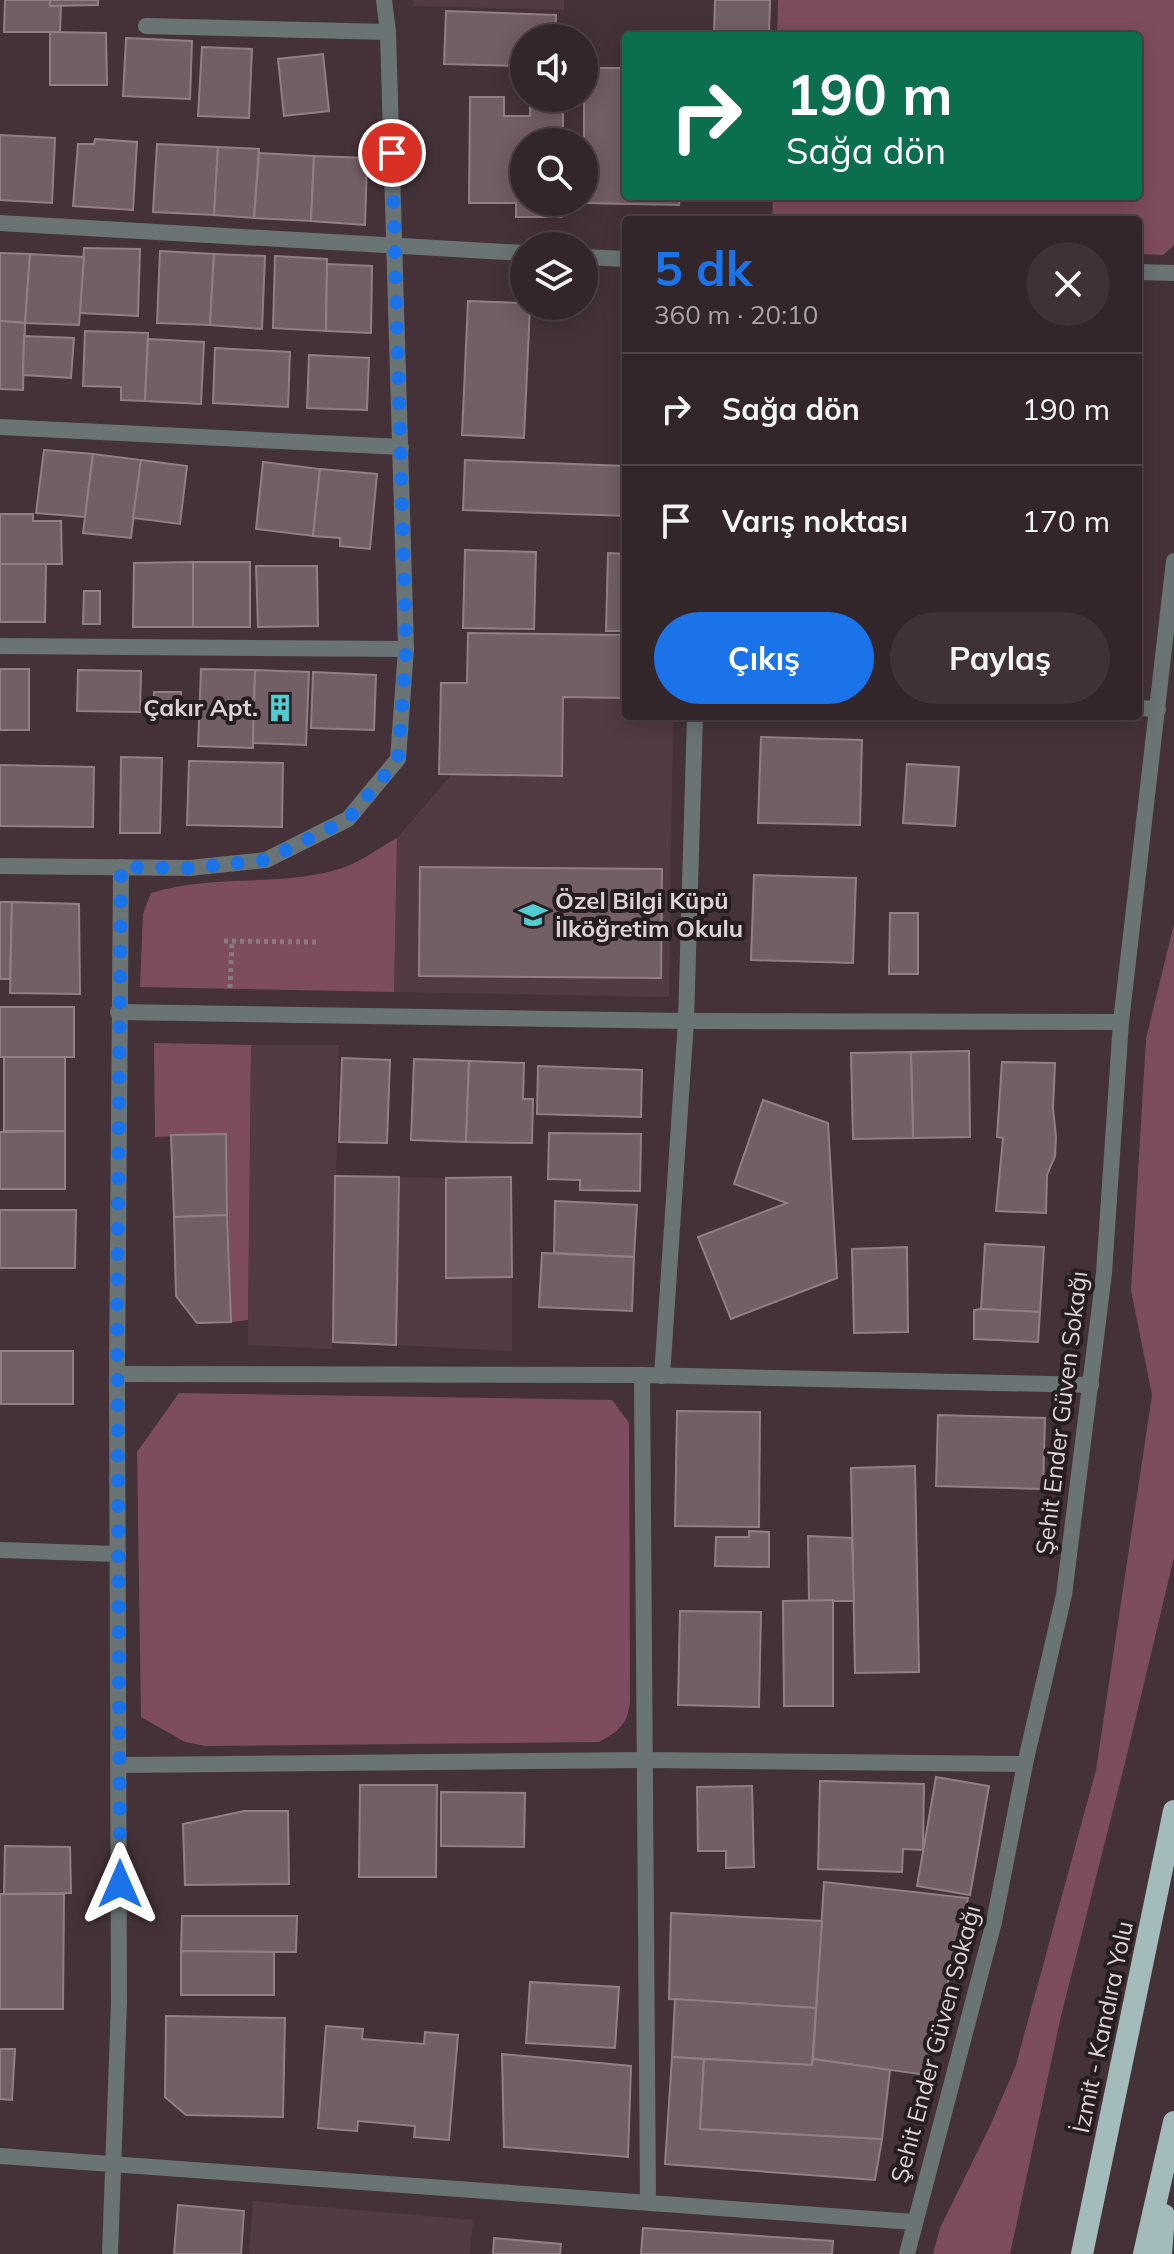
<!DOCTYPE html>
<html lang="tr">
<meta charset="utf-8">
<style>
body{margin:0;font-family:Mulish,sans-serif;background:#3e3236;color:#f1f3f6;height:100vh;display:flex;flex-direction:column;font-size:30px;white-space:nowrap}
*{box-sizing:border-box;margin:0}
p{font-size:26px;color:#a9a5a8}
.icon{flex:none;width:44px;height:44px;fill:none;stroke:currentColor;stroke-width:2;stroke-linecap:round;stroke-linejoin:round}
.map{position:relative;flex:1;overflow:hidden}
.details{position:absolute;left:622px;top:216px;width:520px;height:504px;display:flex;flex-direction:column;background:#33262a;border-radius:8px;box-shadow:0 4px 20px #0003,0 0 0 2px #4e4347}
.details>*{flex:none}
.hud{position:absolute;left:622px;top:32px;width:520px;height:168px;border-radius:8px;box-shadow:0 4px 20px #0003,0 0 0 2px #4e4347;background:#0b6e4f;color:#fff;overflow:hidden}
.controls{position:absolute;left:510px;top:24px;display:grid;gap:16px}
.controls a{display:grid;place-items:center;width:88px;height:88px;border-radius:50%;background:#33262a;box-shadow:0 4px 20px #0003,0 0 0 2px #4e4347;font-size:40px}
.pin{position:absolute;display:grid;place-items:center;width:68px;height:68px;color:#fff;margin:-34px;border:4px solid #fff;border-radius:50%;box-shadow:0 2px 8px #0007}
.me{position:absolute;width:88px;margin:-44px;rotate:0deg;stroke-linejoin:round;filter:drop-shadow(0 0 6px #0008)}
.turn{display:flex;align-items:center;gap:28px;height:168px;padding:0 32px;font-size:36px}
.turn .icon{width:104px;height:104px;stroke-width:2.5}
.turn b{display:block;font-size:56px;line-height:68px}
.round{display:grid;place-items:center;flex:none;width:84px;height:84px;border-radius:42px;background:#3e3236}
.headline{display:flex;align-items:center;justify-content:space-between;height:136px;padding:0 32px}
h1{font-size:48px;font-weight:700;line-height:60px;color:#1a73e8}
.primary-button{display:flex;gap:16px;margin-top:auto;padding:16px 32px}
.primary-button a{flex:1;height:92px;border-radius:48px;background:#1a73e8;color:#fff;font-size:32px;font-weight:700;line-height:92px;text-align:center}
.primary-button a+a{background:#3e3236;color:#f1f3f6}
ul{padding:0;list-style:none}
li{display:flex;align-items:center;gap:24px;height:112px;padding:0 32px;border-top:2px solid #4e4347}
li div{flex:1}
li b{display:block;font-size:30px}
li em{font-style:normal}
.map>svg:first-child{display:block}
.built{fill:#533b44}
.green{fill:#7e4c5f}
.building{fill:#725e65;stroke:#937e85;stroke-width:2}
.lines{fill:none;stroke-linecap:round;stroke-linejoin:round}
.path{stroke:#897a7f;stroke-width:5;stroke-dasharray:4 4;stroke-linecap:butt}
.service{stroke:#6a7475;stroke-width:16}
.minor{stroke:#6a7475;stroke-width:16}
.trunk{stroke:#a4bbbc;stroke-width:22}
.route{stroke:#1a73e8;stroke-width:14;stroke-dasharray:0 25.2}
.labels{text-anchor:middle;stroke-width:8;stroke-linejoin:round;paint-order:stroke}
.poi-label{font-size:24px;font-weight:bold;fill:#ded2d6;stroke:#251d1f;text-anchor:end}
.street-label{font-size:24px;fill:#ded2d6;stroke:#251d1f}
</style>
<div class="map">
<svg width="1174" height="2254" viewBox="0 0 1174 2254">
<rect width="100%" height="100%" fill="#443238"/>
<g class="built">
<polygon points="413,0 564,0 564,10 414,6"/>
<polygon points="563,697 626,698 626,716 673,716 669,997 394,992 397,838 452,774 561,776"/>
<polygon points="251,1045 339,1045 332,1349 248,1345"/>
<polygon points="399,1177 446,1178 446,1278 512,1277 512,1351 396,1345"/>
<polygon points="253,2201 473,2220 470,2254 249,2254"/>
</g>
<g class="green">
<polygon points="778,0 1174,0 1174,245 1163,255 1138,254 1138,220 772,220 773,196 1138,196 1138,36 777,36"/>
<path d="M397 838 394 992 140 987 143 914 151 893C210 874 276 887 336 870 357 865 378 848 397 838Z"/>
<polygon points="1174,924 1174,1557 1126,1759 1061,2016 1010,2254 933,2254 940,2228 990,2126 1016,2065 1096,1770 1152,1395 1131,1290 1146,1039"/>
<polygon points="154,1043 251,1045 248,1320 231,1322 226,1134 155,1137"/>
<path d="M179 1393 612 1400 629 1423 630 1702C627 1725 619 1731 599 1742L206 1746 185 1742 141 1717 137 1452Z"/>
</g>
<g class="building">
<polygon points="5,0 50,0 50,6 61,5 60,32 4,32"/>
<polygon points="50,0 98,0 98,5 50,6"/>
<polygon points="715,0 770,0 769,36 714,36"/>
<polygon points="446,11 556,15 555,38 524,38 524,66 444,64"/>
<polygon points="50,32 106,33 107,85 50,85"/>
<polygon points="126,38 192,41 190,99 123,96"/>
<polygon points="202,47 252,49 249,118 198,116"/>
<polygon points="323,54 329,111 284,116 278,59"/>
<polygon points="584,68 626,68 626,196 680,196 679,205 582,203 584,202"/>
<polygon points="470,97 504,97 504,116 530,116 530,98 563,98 563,142 524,142 524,202 562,202 562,217 516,217 516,203 469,203"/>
<polygon points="0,135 55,138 52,203 0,200"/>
<polygon points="95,139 137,142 133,210 73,206 78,144 94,144"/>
<polygon points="157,144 218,147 214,215 153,212"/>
<polygon points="218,147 259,149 254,218 214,215"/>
<polygon points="259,153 314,156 311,221 254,218"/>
<polygon points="314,156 367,158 365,225 311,221"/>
<polygon points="84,248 140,249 138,316 80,313"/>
<polygon points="160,251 214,254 210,325 157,323"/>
<polygon points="0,253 30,254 25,323 0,321"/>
<polygon points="30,254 84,257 79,325 25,323"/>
<polygon points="214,254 265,256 262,329 210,325"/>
<polygon points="275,256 327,259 326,331 273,328"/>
<polygon points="327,264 372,266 371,333 326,331"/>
<polygon points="468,301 524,303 524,306 530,306 524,438 462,435"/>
<polygon points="0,321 25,323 23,390 0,389"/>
<polygon points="85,331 148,333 145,401 121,400 121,387 83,386"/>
<polygon points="24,336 74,338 71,378 23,375"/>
<polygon points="148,339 204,342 201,404 145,401"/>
<polygon points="215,348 290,352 288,407 213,403"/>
<polygon points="309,355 369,358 367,410 307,408"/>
<polygon points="44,450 93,454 85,517 36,513"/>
<polygon points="93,454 141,460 131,538 83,533"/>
<polygon points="141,460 187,466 180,524 133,518"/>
<polygon points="465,460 626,466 626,516 463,510"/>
<polygon points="263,462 320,469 313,536 256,529"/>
<polygon points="320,469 377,474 370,549 340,546 340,538 313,536"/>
<polygon points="0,514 33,514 33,521 61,521 62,564 0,564"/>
<polygon points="465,550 536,552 534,629 463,628"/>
<polygon points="608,553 626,554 626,631 606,631"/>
<rect x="193" y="562" width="57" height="65"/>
<polygon points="193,562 193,627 133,627 134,563"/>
<polygon points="0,564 46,564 45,622 0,622"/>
<polygon points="256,566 317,566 318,626 258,627"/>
<polygon points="84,591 100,591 100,624 83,624"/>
<polygon points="468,633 626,635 626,698 563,697 562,776 439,774 441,683 467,683"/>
<rect x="0" y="669" width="29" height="61"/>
<polygon points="201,669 255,670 253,748 198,746"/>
<polygon points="78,670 141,671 140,712 77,711"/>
<polygon points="255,670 309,672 306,745 253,743"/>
<polygon points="313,672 376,675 374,730 311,728"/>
<polygon points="154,692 181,692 180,719 153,718"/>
<polygon points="761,737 862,740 860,825 758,823"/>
<polygon points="121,757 162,758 160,833 120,833"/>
<polygon points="189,761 283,763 282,827 187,825"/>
<polygon points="907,764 959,767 955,826 903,823"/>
<polygon points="0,765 94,767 93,827 0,826"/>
<polygon points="420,867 662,869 661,978 419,976"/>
<polygon points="754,875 856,878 853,963 751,960"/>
<polygon points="0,902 12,902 10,979 0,979"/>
<polygon points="12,902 79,904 80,994 10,993"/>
<polygon points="890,913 918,913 918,974 889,974"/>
<rect x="0" y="1007" width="74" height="50"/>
<polygon points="969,1051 970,1137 913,1138 911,1052"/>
<polygon points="911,1052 913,1138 853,1139 851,1053"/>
<rect x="4" y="1057" width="61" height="74"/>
<polygon points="342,1058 390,1060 387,1143 339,1142"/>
<polygon points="414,1059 469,1061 466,1142 411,1140"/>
<polygon points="469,1061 524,1063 523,1099 533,1099 532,1143 466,1142"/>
<polygon points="1002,1062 1055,1063 1053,1108 1056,1137 1055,1156 1047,1175 1046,1213 996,1211 1003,1138 997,1137"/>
<polygon points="538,1066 642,1070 641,1117 537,1114"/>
<polygon points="763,1100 828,1123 837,1278 731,1319 698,1237 787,1203 734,1184"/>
<polygon points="65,1131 65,1189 0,1189 0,1132"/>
<polygon points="549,1133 641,1134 640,1191 580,1190 580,1180 548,1179"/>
<polygon points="226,1134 227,1215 174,1217 171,1135"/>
<polygon points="335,1176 399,1177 396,1345 333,1342"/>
<polygon points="511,1177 512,1277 446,1278 446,1178"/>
<polygon points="555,1201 637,1205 634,1257 554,1253"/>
<polygon points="0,1210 76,1210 75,1268 0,1268"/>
<polygon points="227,1215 231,1322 197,1323 176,1296 174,1217"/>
<polygon points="985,1244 1044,1247 1040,1312 981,1309"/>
<polygon points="907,1247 908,1332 854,1333 852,1249"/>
<polygon points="542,1253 634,1257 632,1311 539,1307"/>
<polygon points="981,1309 1040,1312 1038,1342 974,1339 974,1310"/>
<rect x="1" y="1351" width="72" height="53"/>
<polygon points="677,1411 760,1412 759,1527 675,1526"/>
<polygon points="938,1415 1045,1418 1043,1489 936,1486"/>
<polygon points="915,1466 919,1672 855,1673 851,1468"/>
<polygon points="749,1531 769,1532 769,1567 715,1566 716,1537 749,1537"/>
<polygon points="808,1536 852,1538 854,1601 809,1601"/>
<polygon points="833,1600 833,1706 784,1706 783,1601"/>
<polygon points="680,1611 761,1612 759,1707 678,1705"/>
<polygon points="936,1777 989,1786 970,1895 917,1886"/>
<polygon points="820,1781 924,1784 923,1850 903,1849 902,1872 818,1869"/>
<polygon points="360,1785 437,1785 436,1877 359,1877"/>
<polygon points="752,1786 754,1867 726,1868 726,1851 698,1851 697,1787"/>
<polygon points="441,1792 525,1793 524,1847 441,1846"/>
<polygon points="244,1811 288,1811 289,1884 185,1885 183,1824"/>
<polygon points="5,1846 70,1847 71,1893 4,1894"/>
<polygon points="824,1882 968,1898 926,2075 813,2059"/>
<polygon points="0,1894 64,1894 63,2009 0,2009"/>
<polygon points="671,1913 822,1921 816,2008 669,1999"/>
<polygon points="182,1916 297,1916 296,1952 181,1951"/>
<polygon points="181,1951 274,1952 274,1995 181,1995"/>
<polygon points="530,1982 619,1987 615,2048 526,2043"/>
<polygon points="675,1999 816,2008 812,2065 672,2057"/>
<polygon points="166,2016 285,2018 283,2117 186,2115 165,2097"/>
<polygon points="326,2026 363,2029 362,2039 424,2044 425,2032 458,2035 449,2140 414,2137 415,2126 358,2121 357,2131 318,2128"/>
<polygon points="0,2049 15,2049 12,2100 0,2099"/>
<polygon points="502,2054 631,2066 628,2157 504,2147"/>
<polygon points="672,2057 704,2059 700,2129 882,2139 875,2180 665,2164"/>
<polygon points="704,2059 812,2065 813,2059 890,2070 882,2139 700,2129"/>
<polygon points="178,2205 244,2211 241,2254 174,2254"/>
<polygon points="643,2228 833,2241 832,2254 641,2254"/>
<polygon points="494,2238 561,2244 560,2254 493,2254"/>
</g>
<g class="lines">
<g class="path">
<polyline points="224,941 319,942"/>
<polyline points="230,988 232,941"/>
</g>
<g class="service">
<polyline points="146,26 388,32"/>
<polyline points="0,646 406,649"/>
</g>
<g class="minor">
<polyline points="0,223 524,253"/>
<polyline points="584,257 626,259"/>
<polyline points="1138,272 1174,273"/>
<polyline points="0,427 401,447"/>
<polyline points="1138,708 1158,709"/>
<polyline points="0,866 190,868 266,860 348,819 398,759 406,649 388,32 384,0"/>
<polyline points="118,1012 686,1021 1121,1022"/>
<polyline points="117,1374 642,1375 1091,1385"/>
<polyline points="642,1375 648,2202"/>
<polyline points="662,1376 686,1021 695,716"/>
<polyline points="0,1550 118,1554"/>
<polyline points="120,1765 644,1760 1025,1764"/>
<polyline points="0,2156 914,2222"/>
<polyline points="110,2254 119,2002 117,1374 121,867"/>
<polyline points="907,2254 994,1922 1025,1764 1064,1595 1104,1273 1121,1022 1174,561"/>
</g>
<g class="trunk">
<polyline points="1082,2254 1174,1811"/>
<polyline points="1144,2254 1174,2122"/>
<polyline points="1161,2254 1164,2215"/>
</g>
</g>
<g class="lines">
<polyline class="route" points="120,1884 117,1313 121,867 190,868 266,860 348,819 398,759 406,649 392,153"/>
</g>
<defs>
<symbol id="building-bare" viewBox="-9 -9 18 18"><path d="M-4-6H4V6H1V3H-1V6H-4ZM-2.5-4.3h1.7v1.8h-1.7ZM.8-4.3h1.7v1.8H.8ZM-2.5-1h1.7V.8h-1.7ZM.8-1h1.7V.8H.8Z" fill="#51ccd1" stroke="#251d1f" stroke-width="2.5" paint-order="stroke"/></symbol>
<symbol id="school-bare" viewBox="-9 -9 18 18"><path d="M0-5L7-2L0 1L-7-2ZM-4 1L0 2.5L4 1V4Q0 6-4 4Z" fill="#51ccd1" stroke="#251d1f" stroke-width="2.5" paint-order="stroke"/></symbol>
</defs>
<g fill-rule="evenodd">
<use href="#building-bare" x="260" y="688" width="40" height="40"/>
<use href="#school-bare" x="513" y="895" width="40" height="40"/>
</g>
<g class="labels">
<g class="poi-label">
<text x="258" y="716">Çakır Apt.</text>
<text x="555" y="909" text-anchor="start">Özel Bilgi Küpü<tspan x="555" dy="28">İlköğretim Okulu</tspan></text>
</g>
<g class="street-label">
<text transform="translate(1062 1413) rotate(-83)" y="8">Şehit Ender Güven Sokağı</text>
<text transform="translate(1103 2027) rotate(-78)" y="8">İzmit - Kandıra Yolu</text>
<text transform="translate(936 2044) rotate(-75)" y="8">Şehit Ender Güven Sokağı</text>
</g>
</g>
</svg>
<div class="controls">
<a><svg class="icon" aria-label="sound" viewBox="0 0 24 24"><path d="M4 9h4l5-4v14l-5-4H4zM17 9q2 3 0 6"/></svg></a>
<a><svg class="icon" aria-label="search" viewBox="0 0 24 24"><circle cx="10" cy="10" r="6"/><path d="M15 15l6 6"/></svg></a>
<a><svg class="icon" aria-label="layers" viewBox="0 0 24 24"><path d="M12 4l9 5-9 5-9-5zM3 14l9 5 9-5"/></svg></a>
</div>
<div class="pin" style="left:392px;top:153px;background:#d93025"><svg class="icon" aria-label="arrive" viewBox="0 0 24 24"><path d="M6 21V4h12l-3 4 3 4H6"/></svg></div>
<svg class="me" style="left:120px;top:1884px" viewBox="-20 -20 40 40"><path d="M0-17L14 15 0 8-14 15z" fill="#1a73e8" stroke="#fff" stroke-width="4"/></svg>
<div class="hud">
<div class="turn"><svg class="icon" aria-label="right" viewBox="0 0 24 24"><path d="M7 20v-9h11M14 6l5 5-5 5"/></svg><div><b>190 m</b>Sağa dön</div></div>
</div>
<section class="details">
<div class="headline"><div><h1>5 dk</h1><p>360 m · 20:10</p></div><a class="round"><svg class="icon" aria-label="close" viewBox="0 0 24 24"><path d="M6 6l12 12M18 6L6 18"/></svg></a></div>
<ul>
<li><svg class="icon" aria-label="right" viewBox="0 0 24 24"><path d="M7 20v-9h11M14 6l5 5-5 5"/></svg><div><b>Sağa dön</b></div><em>190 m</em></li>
<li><svg class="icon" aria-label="arrive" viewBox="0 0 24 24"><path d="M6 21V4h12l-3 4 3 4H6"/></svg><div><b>Varış noktası</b></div><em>170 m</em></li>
</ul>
<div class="primary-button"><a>Çıkış</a><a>Paylaş</a></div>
</section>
</div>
